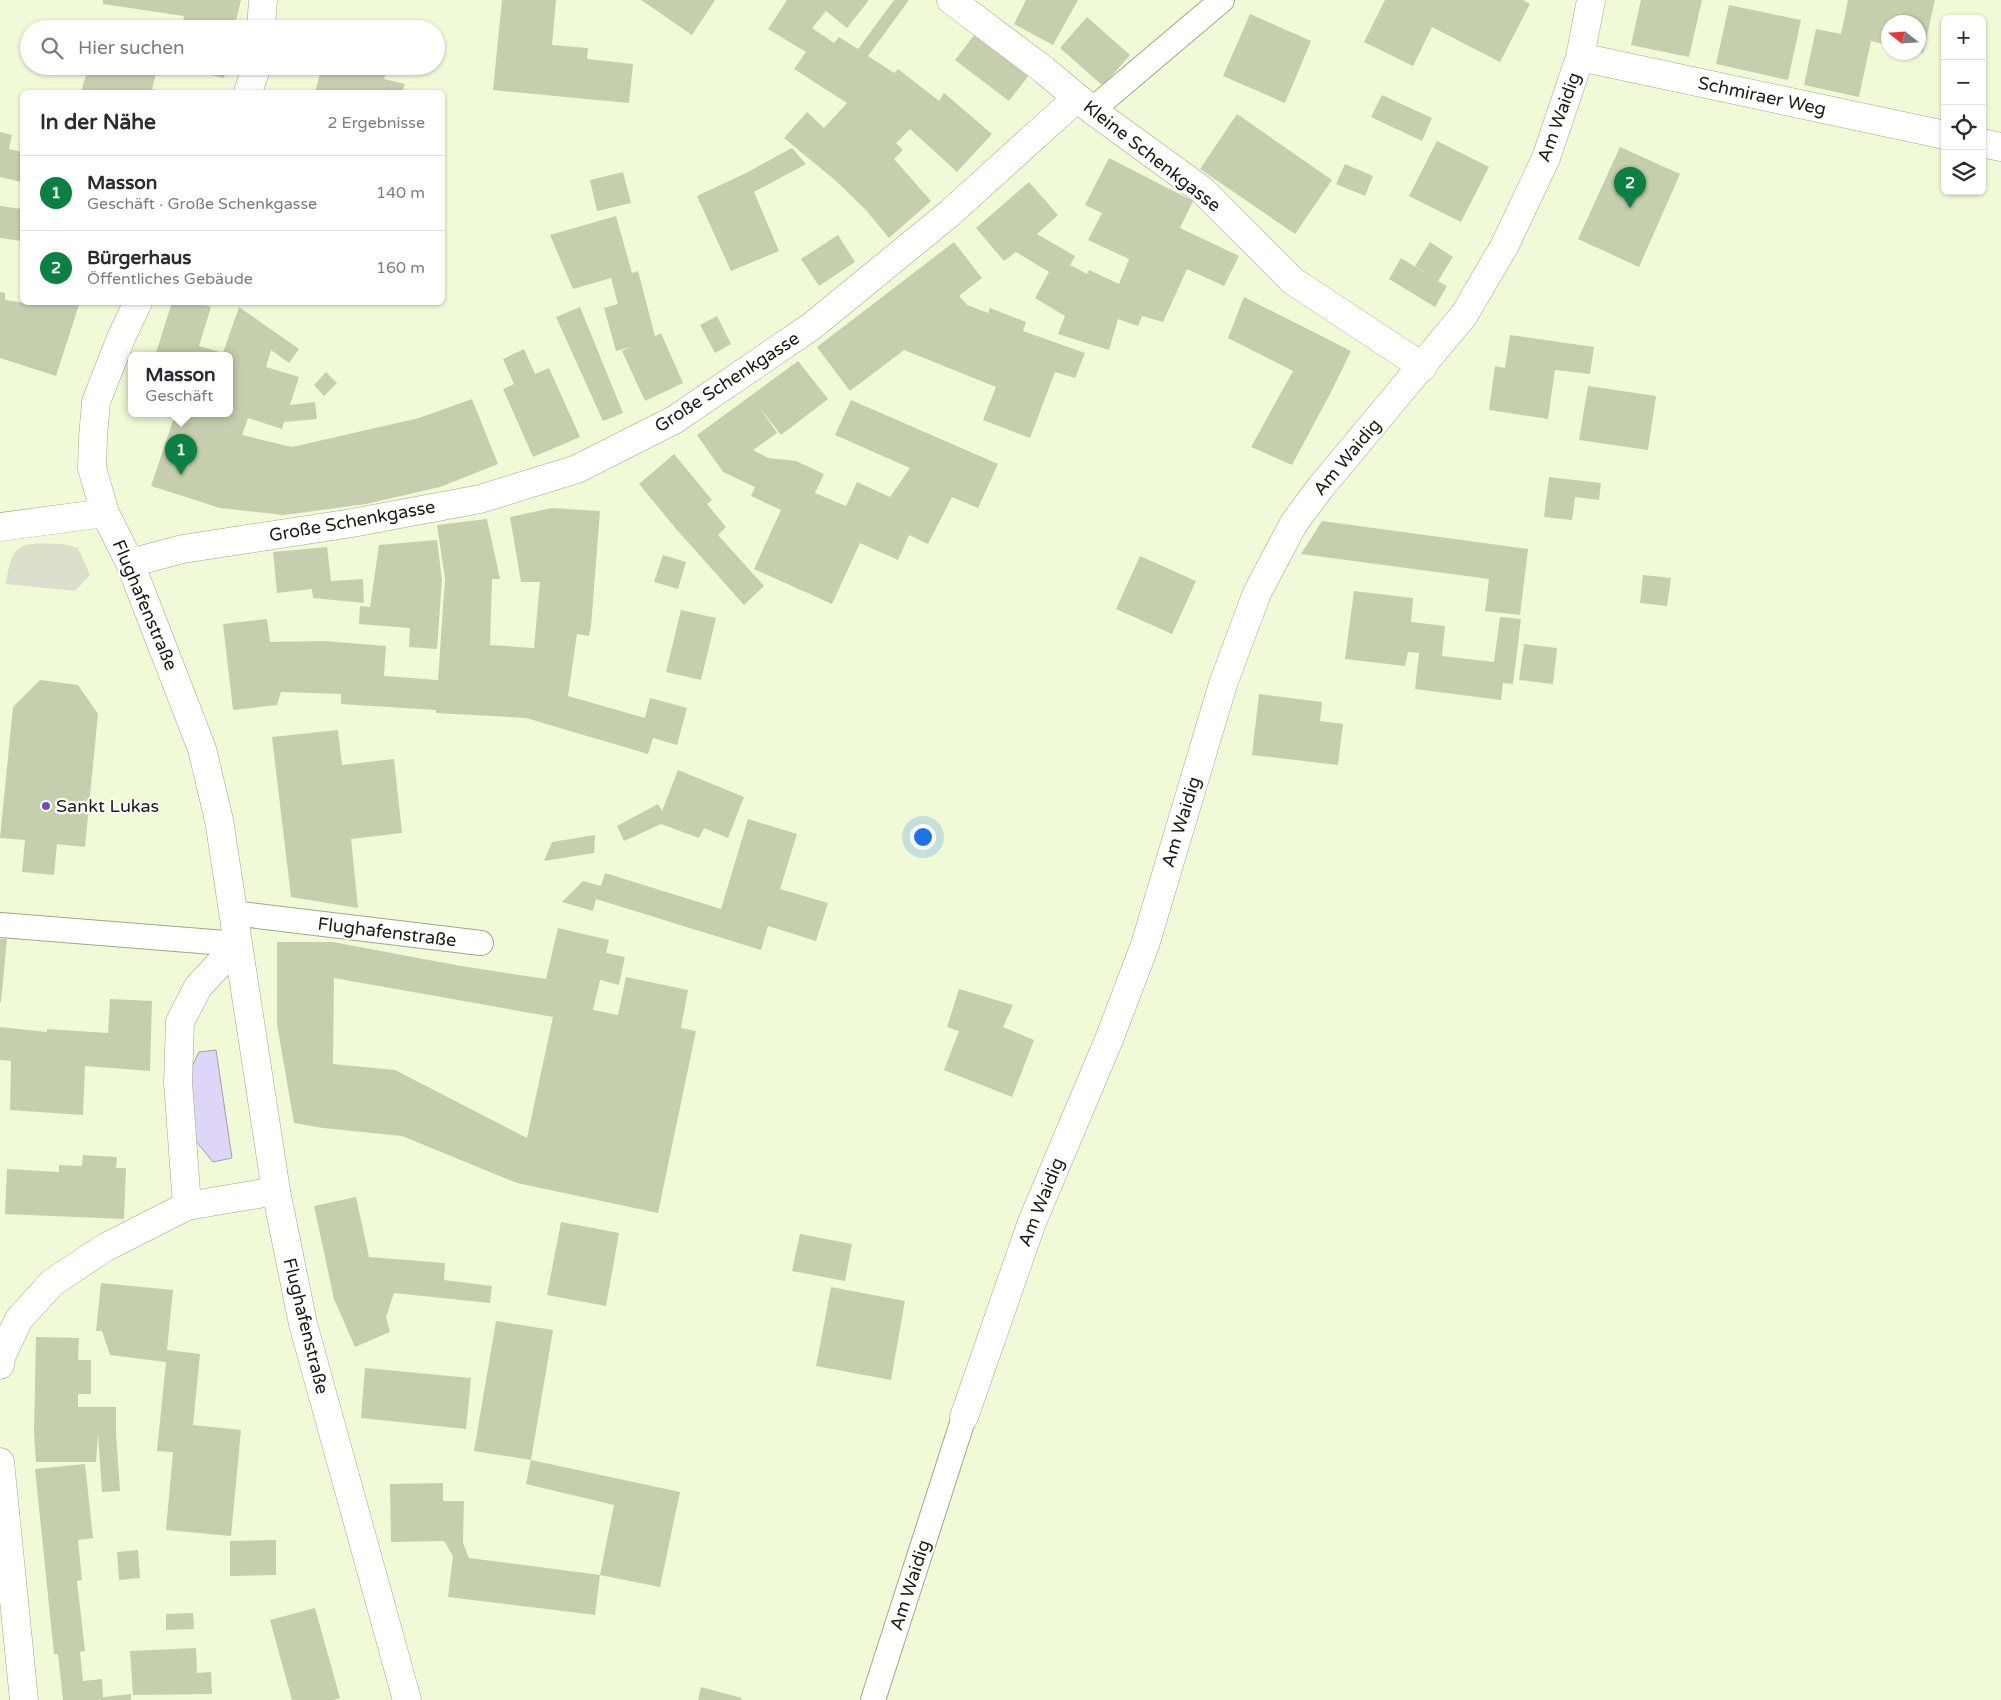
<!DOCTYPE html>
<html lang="de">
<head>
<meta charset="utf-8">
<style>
	:root { --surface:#fff; --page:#f2f2f3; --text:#2b2b33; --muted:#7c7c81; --line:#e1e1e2; --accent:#0b8043 }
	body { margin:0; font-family:"Varela Round",sans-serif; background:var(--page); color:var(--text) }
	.controls { position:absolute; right:15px; top:15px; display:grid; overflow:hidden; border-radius:8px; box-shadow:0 1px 4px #0004 }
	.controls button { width:45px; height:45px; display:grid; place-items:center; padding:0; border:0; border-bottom:1px solid var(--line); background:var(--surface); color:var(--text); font:25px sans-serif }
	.compass { position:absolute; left:1881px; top:15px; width:45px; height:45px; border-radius:50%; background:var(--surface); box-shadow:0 1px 4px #0004; rotate:287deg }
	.you { position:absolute; left:922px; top:836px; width:18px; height:18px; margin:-12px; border:4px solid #fff; border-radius:50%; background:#1a73e8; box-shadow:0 0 0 8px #1a73e833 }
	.badge { display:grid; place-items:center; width:32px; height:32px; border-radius:50%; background:var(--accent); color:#fff; font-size:16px; font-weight:700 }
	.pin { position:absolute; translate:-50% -41px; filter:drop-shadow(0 1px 2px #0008) }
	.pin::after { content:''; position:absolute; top:26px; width:18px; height:15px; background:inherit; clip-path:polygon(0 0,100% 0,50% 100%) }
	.popup { position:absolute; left:128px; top:352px; width:105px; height:65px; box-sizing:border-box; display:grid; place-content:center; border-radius:8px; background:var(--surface); filter:drop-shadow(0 1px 4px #0005); font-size:16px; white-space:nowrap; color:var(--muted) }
	.popup b { font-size:19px; color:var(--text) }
	.popup::after { content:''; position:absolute; left:50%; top:100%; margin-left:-10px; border:10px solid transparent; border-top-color:var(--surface) }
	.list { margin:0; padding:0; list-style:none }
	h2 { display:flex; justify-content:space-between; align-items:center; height:65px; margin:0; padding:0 20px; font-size:21px }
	h2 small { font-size:16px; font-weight:400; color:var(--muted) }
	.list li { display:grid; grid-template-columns:32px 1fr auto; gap:15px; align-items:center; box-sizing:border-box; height:75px; padding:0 20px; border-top:1px solid var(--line) }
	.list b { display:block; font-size:19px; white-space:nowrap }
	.list p { margin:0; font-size:16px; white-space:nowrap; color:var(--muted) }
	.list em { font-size:16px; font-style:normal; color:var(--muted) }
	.icon { flex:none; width:28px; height:28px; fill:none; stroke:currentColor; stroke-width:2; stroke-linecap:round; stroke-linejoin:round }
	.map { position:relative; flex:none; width:2001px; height:1700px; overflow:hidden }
	.search { position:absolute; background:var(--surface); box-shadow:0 1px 4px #0004; left:20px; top:20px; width:425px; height:55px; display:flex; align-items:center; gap:12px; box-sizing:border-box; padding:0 18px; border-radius:28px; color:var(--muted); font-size:19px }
	.panel { position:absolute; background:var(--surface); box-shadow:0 1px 4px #0004; left:20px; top:90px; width:425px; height:215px; border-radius:8px }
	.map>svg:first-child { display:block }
	.green { fill:#dae0cc }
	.water { fill:#dfd5f6; stroke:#a49eb1 }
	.building { fill:#c5cfad; fill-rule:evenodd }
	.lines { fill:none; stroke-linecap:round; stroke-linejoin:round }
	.lane-casing { stroke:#9fa988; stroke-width:26 }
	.street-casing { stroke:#9fa988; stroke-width:29 }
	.secondary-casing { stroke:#9fa988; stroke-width:29 }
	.lane { stroke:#fff; stroke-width:24 }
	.street { stroke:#fff; stroke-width:28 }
	.secondary { stroke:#fff; stroke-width:28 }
	.poi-dot { fill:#7b47bf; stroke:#fff; stroke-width:2 }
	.labels { text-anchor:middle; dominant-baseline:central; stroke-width:4.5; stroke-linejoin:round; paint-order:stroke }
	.street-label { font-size:18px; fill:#1a1d11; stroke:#fff }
	.poi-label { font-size:18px; fill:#1a1d11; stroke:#fff; text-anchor:start }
</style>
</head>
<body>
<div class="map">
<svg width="2001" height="1700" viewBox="0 0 2001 1700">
	<rect width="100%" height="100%" fill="#f0fad7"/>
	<!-- green -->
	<path class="green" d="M 63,544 L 78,548 L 90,575 L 75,591 L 6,584 C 12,540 21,543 63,544 Z"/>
	<!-- water -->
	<path class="water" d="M 216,1050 L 232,1158 L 213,1162 L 195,1140 L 186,1079 L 199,1052 Z"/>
	<!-- building -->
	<path class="building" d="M 103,0 L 241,0 L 234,29 L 182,29 L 184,16 L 103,4 Z
		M 502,0 L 556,0 L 552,45 L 588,48 L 587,59 L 633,64 L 629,103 L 493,90 Z
		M 641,0 L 715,0 L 692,35 Z
		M 787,0 L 869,0 L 847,28 L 826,11 L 812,28 L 834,43 L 839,37 L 858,49 L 894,0 L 909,0 L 868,56 L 894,73 L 898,69 L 939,101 L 944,93 L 992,134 L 957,172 L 910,129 L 896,143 L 903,150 L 894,159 L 931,201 L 889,238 L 865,209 L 836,181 L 784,138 L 807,112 L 824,128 L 847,103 L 794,69 L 806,52 L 768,29 Z
		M 1026,0 L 1078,0 L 1053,45 L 1014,24 Z
		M 1385,0 L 1523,0 L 1530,4 L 1500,62 L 1432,27 L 1413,66 L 1364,42 Z
		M 1641,0 L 1702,0 L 1689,57 L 1631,45 Z
		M 1848,0 L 1935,0 L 1923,53 L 1918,52 L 1918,22 L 1888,22 L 1888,45 L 1871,41 L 1859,97 L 1804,85 L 1816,29 L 1841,34 Z
		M 1729,5 L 1801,20 L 1788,80 L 1716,64 Z
		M 1250,14 L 1311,41 L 1285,103 L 1223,76 Z
		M 1087,17 L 1130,55 L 1103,86 L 1060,48 Z
		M 975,34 L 1029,75 L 1009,101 L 955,60 Z
		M 108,66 L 132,66 L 138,68 L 139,66 L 158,66 L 152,89 L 163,92 L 81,92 L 88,69 L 106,74 Z
		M 175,66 L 227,66 L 224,78 Z
		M 322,66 L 388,66 L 384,79 L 405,84 L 402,92 L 315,92 Z
		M 1382,95 L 1432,118 L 1422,141 L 1371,117 Z
		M 1237,114 L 1332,180 L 1295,234 L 1200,169 Z
		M 0,132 L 12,135 L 9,149 L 22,152 L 22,182 L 0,177 Z
		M 1437,141 L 1489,167 L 1461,222 L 1409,196 Z
		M 1620,147 L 1680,174 L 1639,267 L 1578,239 Z
		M 792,148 L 806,164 L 754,192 L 779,251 L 731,271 L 697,196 L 746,173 Z
		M 1109,158 L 1193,201 L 1180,228 L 1239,256 L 1224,286 L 1187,269 L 1163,322 L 1142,316 L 1138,326 L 1118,319 L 1109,350 L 1058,334 L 1065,316 L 1035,298 L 1049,272 L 1016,252 L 1004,261 L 976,228 L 1029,182 L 1058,215 L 1037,234 L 1075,256 L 1070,265 L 1087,274 L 1089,270 L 1119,284 L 1129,259 L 1088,240 L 1102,213 L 1085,205 Z
		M 1345,164 L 1373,176 L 1365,196 L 1336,184 Z
		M 623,172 L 631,203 L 597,211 L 590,180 Z
		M 0,206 L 22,209 L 22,241 L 0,238 Z
		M 616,216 L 632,273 L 638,271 L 655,336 L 661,333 L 683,383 L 645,401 L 622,351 L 630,347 L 616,351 L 604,308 L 618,304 L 611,278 L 573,289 L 550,235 Z
		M 838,235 L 855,262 L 819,286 L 801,259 Z
		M 954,242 L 982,278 L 959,296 L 967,305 L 988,313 L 990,308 L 1026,322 L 1023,331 L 1085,353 L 1075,378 L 1055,372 L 1030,438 L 983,420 L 996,387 L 904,350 L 850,391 L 817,347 Z
		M 1430,242 L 1453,257 L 1438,281 L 1447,286 L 1435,307 L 1389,279 L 1401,258 L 1432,277 L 1415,266 Z
		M 0,292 L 5,293 L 5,300 L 32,304 L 32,302 L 80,302 L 56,376 L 0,358 Z
		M 1244,297 L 1351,351 L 1331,392 L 1292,465 L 1251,447 L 1293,371 L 1228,338 Z
		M 172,302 L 197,302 L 211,307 L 199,346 L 223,353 L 239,307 L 299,349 L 289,363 L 271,350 L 266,367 L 299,377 L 290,405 L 315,402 L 317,419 L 284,422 L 282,429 L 248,418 L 242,435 L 292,447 L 419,418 L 472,399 L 498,464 L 440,487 L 366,504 L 284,515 L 220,508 L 151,486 L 174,418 L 162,414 L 230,414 L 230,356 L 155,356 Z
		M 580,307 L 623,413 L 603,421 L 556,317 Z
		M 717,316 L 731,344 L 715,353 L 700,325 Z
		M 1510,335 L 1594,347 L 1590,374 L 1555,370 L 1548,419 L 1489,410 L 1495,366 L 1505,368 Z
		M 524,349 L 535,374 L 549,368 L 580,437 L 533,457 L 503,389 L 514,384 L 503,359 Z
		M 798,361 L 828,399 L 781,435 L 760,408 L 777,433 L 753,450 L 768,458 L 796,461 L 824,474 L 815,493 L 846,506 L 857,482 L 890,497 L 910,468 L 835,435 L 851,400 L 998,464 L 978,508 L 952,497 L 928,544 L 909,535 L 898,560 L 860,543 L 832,604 L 754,569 L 781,510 L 751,496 L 755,487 L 723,472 L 697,435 Z
		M 326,372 L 337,383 L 324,396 L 314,385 Z
		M 1588,386 L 1656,396 L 1648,450 L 1579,440 Z
		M 674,454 L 712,500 L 707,504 L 726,527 L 718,535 L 764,586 L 744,605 L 677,530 L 639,484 Z
		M 1549,477 L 1601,483 L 1599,500 L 1575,497 L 1572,520 L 1544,517 Z
		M 552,508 L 600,511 L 591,626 L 589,636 L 577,634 L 568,696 L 645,718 L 650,698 L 687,708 L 677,745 L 653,738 L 648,754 L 526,718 L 436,713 L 436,710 L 341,704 L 341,694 L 281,692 L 277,705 L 233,710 L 223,624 L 267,619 L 270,642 L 324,641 L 386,646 L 384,676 L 438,680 L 445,579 L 437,525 L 487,519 L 500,579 L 492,579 L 490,645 L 534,648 L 540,582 L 521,582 L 510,517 Z
		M 1322,521 L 1528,549 L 1520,615 L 1485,611 L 1489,579 L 1301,554 Z
		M 437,540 L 442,580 L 437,649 L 409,647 L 410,628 L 359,624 L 360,606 L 370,607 L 379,545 Z
		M 327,547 L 331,581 L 363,579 L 364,603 L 313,598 L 312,589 L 277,593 L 273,552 Z
		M 663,555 L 686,562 L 678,589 L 654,582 Z
		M 1140,556 L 1196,581 L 1172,634 L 1116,609 Z
		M 1643,575 L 1671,578 L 1667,606 L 1640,603 Z
		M 1354,591 L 1413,598 L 1411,622 L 1445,626 L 1442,656 L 1494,662 L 1500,617 L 1521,619 L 1513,684 L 1503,683 L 1501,700 L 1415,689 L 1419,653 L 1408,652 L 1405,666 L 1345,659 Z
		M 681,610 L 716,618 L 701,680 L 666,672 Z
		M 1524,644 L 1557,648 L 1553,684 L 1519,680 Z
		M 40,680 L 78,685 L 98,714 L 85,847 L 57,844 L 54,875 L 22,872 L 25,840 L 0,838 L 13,707 Z
		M 1259,694 L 1322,702 L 1320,721 L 1343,724 L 1338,765 L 1252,755 Z
		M 338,730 L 342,765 L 394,759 L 402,833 L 351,839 L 358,908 L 291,897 L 272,737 Z
		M 678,770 L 744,797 L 728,838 L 704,828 L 699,838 L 661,824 L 624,841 L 617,826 L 658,804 L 662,811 Z
		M 748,819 L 797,834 L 780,889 L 828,903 L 816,941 L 768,926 L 761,950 L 596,899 L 593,911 L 562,902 L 583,881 L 601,886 L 605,873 L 721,909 Z
		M 595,835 L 594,853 L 544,861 L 552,842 Z
		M 558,928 L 609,940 L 606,953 L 625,957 L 619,985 L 600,980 L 593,1010 L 618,1015 L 626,977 L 688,990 L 681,1028 L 696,1031 L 658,1213 L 517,1183 L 402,1136 L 323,1128 L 294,1123 L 277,1024 L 277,942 L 333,942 L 461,966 L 546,979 ZM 334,978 L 553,1017 L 527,1138 L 395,1070 L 333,1064 Z
		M 0,939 L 7,939 L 1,1002 L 0,1002 Z
		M 959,989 L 1013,1005 L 1003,1027 L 1034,1040 L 1012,1097 L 944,1070 L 959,1031 L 947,1027 Z
		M 110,999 L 152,1001 L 150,1071 L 85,1066 L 83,1115 L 10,1110 L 11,1061 L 0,1060 L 0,1027 L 47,1032 L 47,1029 L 108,1033 Z
		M 83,1155 L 117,1157 L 116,1168 L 126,1168 L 124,1219 L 5,1214 L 7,1169 L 59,1172 L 59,1165 L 82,1166 Z
		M 356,1197 L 369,1257 L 445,1263 L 444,1280 L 492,1286 L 490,1303 L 394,1293 L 386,1317 L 390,1332 L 355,1347 L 334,1299 L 314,1206 Z
		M 561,1222 L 619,1233 L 606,1306 L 547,1295 Z
		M 800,1234 L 852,1244 L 845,1281 L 792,1271 Z
		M 101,1283 L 173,1290 L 167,1350 L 200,1354 L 193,1425 L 241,1430 L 231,1536 L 166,1530 L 173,1452 L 157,1451 L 166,1362 L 110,1355 L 102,1331 L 96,1331 Z
		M 831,1287 L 905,1301 L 891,1380 L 816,1366 Z
		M 496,1321 L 553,1330 L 531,1460 L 474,1451 Z
		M 36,1337 L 79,1338 L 78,1360 L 91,1360 L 91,1394 L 78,1394 L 78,1407 L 116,1407 L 116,1434 L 120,1491 L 102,1492 L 98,1434 L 96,1462 L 36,1462 L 34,1433 Z
		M 365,1368 L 471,1378 L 466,1429 L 361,1418 Z
		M 531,1460 L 680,1492 L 660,1587 L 600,1575 L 595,1615 L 448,1597 L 453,1556 L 444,1541 L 391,1542 L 390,1484 L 443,1483 L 443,1501 L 464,1501 L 463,1543 L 469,1558 L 600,1575 L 614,1505 L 526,1484 Z
		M 85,1464 L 93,1538 L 78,1540 L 82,1580 L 77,1581 L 85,1651 L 80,1652 L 83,1681 L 102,1679 L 103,1697 L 131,1694 L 131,1700 L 63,1700 L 58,1654 L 54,1654 L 35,1469 Z
		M 276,1540 L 276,1575 L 230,1576 L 230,1541 Z
		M 138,1550 L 140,1578 L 119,1580 L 117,1552 Z
		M 315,1608 L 340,1698 L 334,1700 L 292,1700 L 270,1620 Z
		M 193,1613 L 194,1629 L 166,1630 L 166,1614 Z
		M 196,1648 L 197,1673 L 211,1672 L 212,1694 L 133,1695 L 130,1651 Z
		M 701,1687 L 742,1698 L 741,1700 L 698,1700 Z"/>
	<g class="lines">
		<defs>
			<path id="lane" d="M 1092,110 L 1222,0
				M 233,913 L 481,943
				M 0,925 L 238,944
				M 873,1700 L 964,1417"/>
			<path id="street" d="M 951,0 L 1044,70 L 1092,110 L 1202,190 L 1293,281 L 1423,367
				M 1580,57 L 1945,135
				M 1982,143 L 2001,147
				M 0,527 L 105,513
				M 130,563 L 183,549 L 352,523 L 480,499 L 577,469 L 674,420 L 812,326 L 950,213 L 1077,98
				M 187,1206 L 178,1082 L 180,1022 L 198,987 L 238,944
				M 0,1365 L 1,1357 L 19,1319 L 53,1282 L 106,1247 L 187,1206 L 276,1191
				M 964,1417 L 1032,1222 L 1110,1037 L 1145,945 L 1223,684 L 1257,593 L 1294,523 L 1320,488 L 1464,315 L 1505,245 L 1546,158 L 1580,57 L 1591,0
				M 0,1462 L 24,1700"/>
			<path id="secondary" d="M 261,29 L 263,0
				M 248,92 L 257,66
				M 138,302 L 121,338 L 96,402 L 93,437 L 92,468 L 105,513 L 130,563 L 202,749 L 219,820 L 276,1191 L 303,1324 L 407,1700"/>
		</defs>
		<!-- lane casing -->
		<use href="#lane" class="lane-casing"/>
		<!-- street casing -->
		<use href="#street" class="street-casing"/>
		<!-- secondary casing -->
		<use href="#secondary" class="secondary-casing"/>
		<!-- lane -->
		<use href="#lane" class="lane"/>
		<!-- street -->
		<use href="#street" class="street"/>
		<!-- secondary -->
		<use href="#secondary" class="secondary"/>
	</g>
	<!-- markers -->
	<circle class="poi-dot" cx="46" cy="806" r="5"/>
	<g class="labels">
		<!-- street labels -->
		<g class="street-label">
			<text transform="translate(1762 96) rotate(12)">Schmiraer Weg</text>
			<text transform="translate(1559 117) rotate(-70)">Am Waidig</text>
			<text transform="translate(1152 156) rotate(38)">Kleine Schenkgasse</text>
			<text transform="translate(727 382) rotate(-33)">Große Schenkgasse</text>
			<text transform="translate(1347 457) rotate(-50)">Am Waidig</text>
			<text transform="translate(352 521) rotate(-10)">Große Schenkgasse</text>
			<text transform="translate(145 605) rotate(67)">Flughafenstraße</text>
			<text transform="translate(1181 822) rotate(-73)">Am Waidig</text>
			<text transform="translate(387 932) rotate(7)">Flughafenstraße</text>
			<text transform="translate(1041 1202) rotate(-68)">Am Waidig</text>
			<text transform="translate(306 1326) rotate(76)">Flughafenstraße</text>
			<text transform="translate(910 1585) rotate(-72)">Am Waidig</text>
		</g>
		<!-- poi labels -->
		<g class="poi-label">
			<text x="56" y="806">Sankt Lukas</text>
		</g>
	</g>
</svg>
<div class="controls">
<button>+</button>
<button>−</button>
<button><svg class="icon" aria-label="locate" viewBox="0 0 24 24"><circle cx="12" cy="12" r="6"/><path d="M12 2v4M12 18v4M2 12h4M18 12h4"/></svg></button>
<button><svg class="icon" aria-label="layers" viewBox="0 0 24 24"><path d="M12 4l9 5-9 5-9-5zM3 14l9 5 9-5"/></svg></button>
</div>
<svg class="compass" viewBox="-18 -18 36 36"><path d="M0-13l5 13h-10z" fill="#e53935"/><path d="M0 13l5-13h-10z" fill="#7c7c81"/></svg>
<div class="you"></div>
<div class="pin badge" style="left:181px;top:475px">1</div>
<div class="popup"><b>Masson</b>Geschäft</div>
<div class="pin badge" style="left:1630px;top:208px">2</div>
<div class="search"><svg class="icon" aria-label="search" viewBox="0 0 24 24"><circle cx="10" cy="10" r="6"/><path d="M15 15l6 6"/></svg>Hier suchen</div>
<section class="panel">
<h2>In der Nähe<small>2 Ergebnisse</small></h2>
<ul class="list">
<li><span class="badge">1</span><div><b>Masson</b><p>Geschäft · Große Schenkgasse</p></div><em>140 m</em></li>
<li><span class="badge">2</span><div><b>Bürgerhaus</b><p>Öffentliches Gebäude</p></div><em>160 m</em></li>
</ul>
</section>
</div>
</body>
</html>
